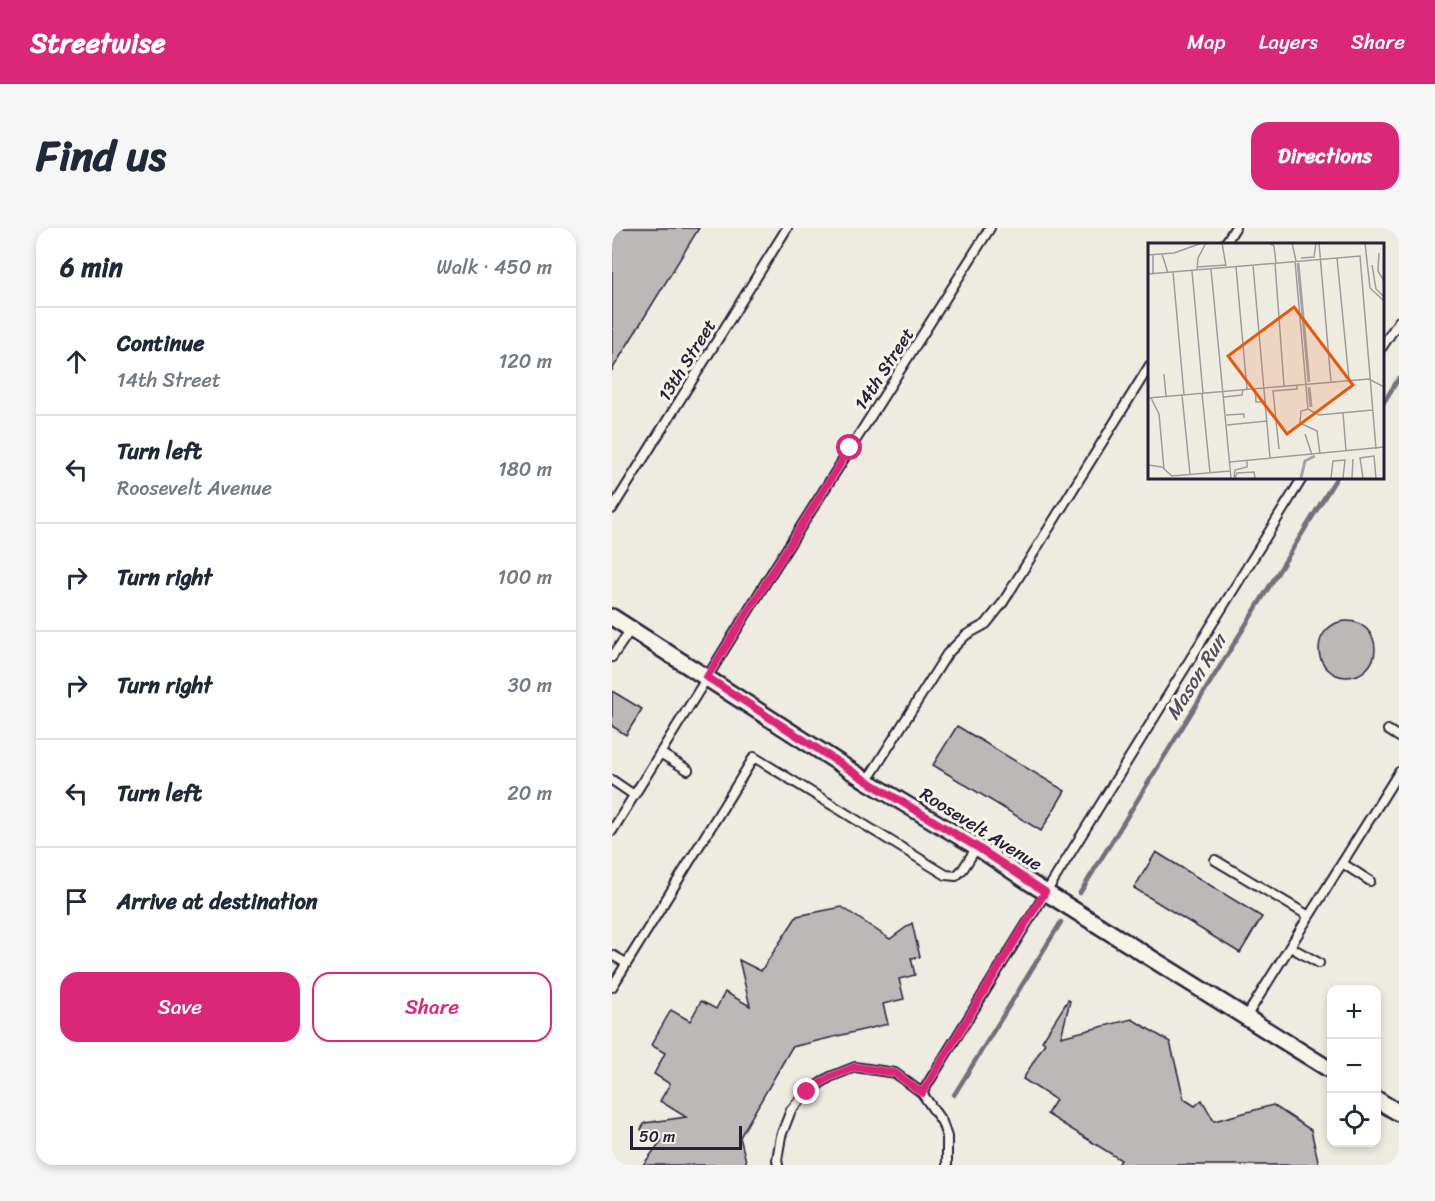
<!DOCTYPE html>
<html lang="en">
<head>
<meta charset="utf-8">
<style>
	:root { --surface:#fff; --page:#f6f6f7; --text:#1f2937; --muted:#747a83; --line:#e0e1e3; --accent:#db2777 }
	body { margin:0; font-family:Sriracha,sans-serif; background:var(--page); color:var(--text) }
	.controls { position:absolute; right:18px; bottom:18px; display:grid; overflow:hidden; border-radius:12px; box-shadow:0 3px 9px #0003 }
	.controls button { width:54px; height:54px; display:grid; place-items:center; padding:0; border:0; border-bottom:2px solid var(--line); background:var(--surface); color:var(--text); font:30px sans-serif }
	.scale { position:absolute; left:18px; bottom:15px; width:112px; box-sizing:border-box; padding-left:6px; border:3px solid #22223b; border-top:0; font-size:16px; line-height:21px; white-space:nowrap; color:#22223b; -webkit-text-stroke:4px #f7f3e8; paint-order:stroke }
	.stop { position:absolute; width:18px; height:18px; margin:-14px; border:4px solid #db2777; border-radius:50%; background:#fff }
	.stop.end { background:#db2777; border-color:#fff; box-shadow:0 2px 6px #0008 }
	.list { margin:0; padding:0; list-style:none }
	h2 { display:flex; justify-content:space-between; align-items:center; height:78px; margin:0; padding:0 24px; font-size:26px }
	h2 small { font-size:20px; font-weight:400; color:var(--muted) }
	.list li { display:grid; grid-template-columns:39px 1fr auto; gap:18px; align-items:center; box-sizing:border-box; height:108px; padding:0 24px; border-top:2px solid var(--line) }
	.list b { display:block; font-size:22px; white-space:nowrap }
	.list p { margin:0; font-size:20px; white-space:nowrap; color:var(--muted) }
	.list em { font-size:20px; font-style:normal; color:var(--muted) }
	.actions { display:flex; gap:12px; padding:18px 24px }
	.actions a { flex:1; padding:14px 0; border:2px solid var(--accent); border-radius:18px; text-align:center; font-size:21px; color:var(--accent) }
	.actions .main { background:var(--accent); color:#fff }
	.icon { flex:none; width:33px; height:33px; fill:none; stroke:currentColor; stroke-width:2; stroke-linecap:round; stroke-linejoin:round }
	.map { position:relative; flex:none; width:787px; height:937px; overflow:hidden; border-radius:18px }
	header { display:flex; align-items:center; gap:36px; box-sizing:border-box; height:84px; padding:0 30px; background:var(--accent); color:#fff }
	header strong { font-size:28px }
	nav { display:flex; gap:33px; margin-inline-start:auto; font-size:21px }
	.intro { display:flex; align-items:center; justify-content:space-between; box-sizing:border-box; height:144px; padding:0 36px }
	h1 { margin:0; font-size:42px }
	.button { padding:15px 27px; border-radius:18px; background:var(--accent); color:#fff; font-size:21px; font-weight:700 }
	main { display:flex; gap:36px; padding:0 36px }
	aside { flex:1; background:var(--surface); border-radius:18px; box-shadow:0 3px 9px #0003 }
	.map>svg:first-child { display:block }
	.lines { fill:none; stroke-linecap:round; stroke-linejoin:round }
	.stream { stroke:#716f7b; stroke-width:4.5 }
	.building { fill:#bbb8b7; stroke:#22223b; stroke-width:1.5 }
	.lane-casing { stroke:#22223b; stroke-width:12 }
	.street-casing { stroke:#22223b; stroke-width:20 }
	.lane { stroke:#f7f3e8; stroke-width:8 }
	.street { stroke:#f7f3e8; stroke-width:15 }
	.route { stroke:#db2777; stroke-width:8 }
	.labels { text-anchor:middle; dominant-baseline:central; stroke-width:6; stroke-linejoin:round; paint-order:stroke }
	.street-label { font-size:18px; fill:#22223b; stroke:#f7f3e8 }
	.water-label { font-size:20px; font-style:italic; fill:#504f60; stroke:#f7f3e8 }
	.inset-river { fill:none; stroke:#a6a3a6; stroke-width:3 }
	.inset-road { fill:none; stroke:#9c9b9f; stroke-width:1.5 }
	.view { fill:#e8590c; fill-opacity:0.15; stroke:#e8590c; stroke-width:3 }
	.inset-edge { fill:none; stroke:#22223b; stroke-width:3 }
</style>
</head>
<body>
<header>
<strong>Streetwise</strong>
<nav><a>Map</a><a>Layers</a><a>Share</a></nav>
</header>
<div class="intro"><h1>Find us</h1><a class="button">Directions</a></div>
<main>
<aside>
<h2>6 min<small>Walk · 450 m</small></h2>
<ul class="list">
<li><svg class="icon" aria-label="ahead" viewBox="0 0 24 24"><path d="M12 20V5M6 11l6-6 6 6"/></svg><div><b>Continue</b><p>14th Street</p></div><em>120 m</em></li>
<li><svg class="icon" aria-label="left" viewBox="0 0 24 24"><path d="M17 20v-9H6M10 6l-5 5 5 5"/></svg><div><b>Turn left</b><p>Roosevelt Avenue</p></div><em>180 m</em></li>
<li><svg class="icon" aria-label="right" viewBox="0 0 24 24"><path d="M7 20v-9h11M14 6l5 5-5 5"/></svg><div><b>Turn right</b></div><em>100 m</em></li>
<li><svg class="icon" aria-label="right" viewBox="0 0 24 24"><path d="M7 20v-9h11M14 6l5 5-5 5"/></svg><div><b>Turn right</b></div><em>30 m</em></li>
<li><svg class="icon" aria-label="left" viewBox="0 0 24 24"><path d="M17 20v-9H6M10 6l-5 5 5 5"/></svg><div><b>Turn left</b></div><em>20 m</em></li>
<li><svg class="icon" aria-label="arrive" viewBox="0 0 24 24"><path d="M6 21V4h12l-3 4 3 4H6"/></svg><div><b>Arrive at destination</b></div></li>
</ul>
<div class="actions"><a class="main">Save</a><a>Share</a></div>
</aside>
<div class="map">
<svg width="787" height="937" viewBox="0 0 787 937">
	<rect width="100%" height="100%" fill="#eeebe1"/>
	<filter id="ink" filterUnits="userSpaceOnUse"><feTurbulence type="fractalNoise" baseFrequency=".0167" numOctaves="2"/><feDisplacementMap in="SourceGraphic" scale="12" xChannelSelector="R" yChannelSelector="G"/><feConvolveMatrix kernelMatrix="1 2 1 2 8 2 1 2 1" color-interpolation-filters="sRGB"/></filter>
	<g filter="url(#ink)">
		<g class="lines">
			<!-- stream -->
			<path class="stream" d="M 770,177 L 787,150
				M 468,665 L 725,249
				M 342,867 L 449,694"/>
		</g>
		<!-- building -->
		<path class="building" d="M 0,0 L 87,0 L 0,142 Z
			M707 421a28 28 0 1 1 56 0a28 28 0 1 1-56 0Z
			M 0,463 L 30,481 L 14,507 L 0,498 Z
			M 345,498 L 453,563 L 429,603 L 321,537 Z
			M 544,624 L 650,689 L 628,725 L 522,660 Z
			M 230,679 L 278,711 L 300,695 L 308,729 L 299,730 L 303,747 L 287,751 L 292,771 L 271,776 L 276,796 L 180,819 L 128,909 L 135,937 L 31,937 L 49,913 L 32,906 L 29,901 L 33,895 L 74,889 L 48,873 L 58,856 L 42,846 L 53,825 L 39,817 L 59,782 L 78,793 L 89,773 L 104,781 L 113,764 L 138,778 L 127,732 L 149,743 L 185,688 Z
			M 456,772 L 458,773 L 449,809 L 520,791 L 558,814 L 572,871 L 583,878 L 590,872 L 602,893 L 661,877 L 699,902 L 707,937 L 506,937 L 509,932 L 435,886 L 444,872 L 411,851 L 433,815 L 430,813 Z"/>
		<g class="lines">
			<defs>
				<path id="lane" d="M 613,16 L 623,0
					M 770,119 L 787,93
					M 0,281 L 175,0
					M 0,429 L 19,401
					M 776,502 L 787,509
					M 48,525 L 76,542
					M 0,552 L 22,567
					M 255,553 L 335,426 L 354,407 L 374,396 L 390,376 L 538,137
					M 0,603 L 164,338 L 378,0
					M 603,632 L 697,688
					M 730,635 L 758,653
					M 678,719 L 707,735
					M 0,727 L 14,735
					M 0,759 L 142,529 L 334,647 L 344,648 L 351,641 L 365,619
					M 634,789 L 787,544
					M 310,865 L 691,249
					M 166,937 L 165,932 L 169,908 L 179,882 L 195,864 L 218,849 L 243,839 L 283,845 L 310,865 L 330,894 L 335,909 L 335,937"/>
				<path id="street" d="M 0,389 L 255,553 L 365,619 L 417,654 L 720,843
					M 764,871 L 787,885"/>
			</defs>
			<!-- lane casing -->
			<use href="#lane" class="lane-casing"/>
			<!-- street casing -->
			<use href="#street" class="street-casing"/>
			<!-- lane -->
			<use href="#lane" class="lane"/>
			<!-- street -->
			<use href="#street" class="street"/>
		</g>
	</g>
	<g class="lines" filter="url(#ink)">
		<!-- route -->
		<path class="route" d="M 195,864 L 218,849 L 243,839 L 283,845 L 310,865 L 433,664 L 365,619 L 255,553 L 95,449 L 238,220"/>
	</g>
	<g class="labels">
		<!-- street labels -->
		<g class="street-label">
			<text transform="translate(75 132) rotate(-58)">13th Street</text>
			<text transform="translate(272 141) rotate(-57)">14th Street</text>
			<text transform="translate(369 601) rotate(32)">Roosevelt Avenue</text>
		</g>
		<!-- water labels -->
		<g class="water-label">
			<text transform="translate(584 449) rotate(-58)">Mason Run</text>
		</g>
	</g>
	<!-- overview -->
	<g transform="translate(536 15)">
		<rect width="236" height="236" fill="#eeebe1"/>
		<path class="inset-river" d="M 150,20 L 161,139M 161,144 L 163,164M 153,235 L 157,218 L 167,213"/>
		<path class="inset-road" d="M 74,0 L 78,23M 121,0 L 126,3 L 128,20M 144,0 L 148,18M 171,0 L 183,139M 217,0 L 222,45 L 236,58M 231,10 L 230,28 L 236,38M 14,11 L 20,30M 0,12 L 26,10 L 54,0M 5,12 L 5,31M 153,15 L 166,14 L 168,0M 189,15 L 201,137M 147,18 L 160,166M 127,20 L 136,143M 105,22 L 122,215M 224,22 L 228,46 L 236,54M 49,24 L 78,22M 88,24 L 99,146M 63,26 L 83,235M 49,27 L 50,15 L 58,0M 44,28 L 55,150M 25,29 L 36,152M 0,31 L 212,13 L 228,206M 16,131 L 18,153M 107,145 L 108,159 L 118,159M 54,150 L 62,230M 34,152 L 42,231M 76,154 L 94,152 L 95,146M 0,155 L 221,136 L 236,144M 3,155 L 11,171 L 16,226M 195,170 L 198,208M 78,172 L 96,171 L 96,175M 79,182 L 119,178M 157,191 L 164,212M 131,206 L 125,148 L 149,146 L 149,142M 172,211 L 169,188 L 152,180 L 153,168 L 160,166 L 171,172 L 225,167M 82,219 L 236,204M 0,222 L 14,224 L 24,233 L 82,228M 86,234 L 87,227 L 99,224 L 99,217M 87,235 L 89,230 L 106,229 L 107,235M 183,235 L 185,218 L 197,217 L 195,235M 204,235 L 205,216M 215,235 L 212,215 L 226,213 L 228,235"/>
		<path class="view" d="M 146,64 L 205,142 L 139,191 L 80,113 Z"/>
		<rect width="236" height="236" class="inset-edge"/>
	</g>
</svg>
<div class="controls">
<button>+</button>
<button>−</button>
<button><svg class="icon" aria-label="locate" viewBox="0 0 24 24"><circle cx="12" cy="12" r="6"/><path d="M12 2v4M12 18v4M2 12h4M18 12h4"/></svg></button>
</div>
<div class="scale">50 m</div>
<div class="stop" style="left:238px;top:220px"></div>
<div class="stop end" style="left:195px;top:864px"></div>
</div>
</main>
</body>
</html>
